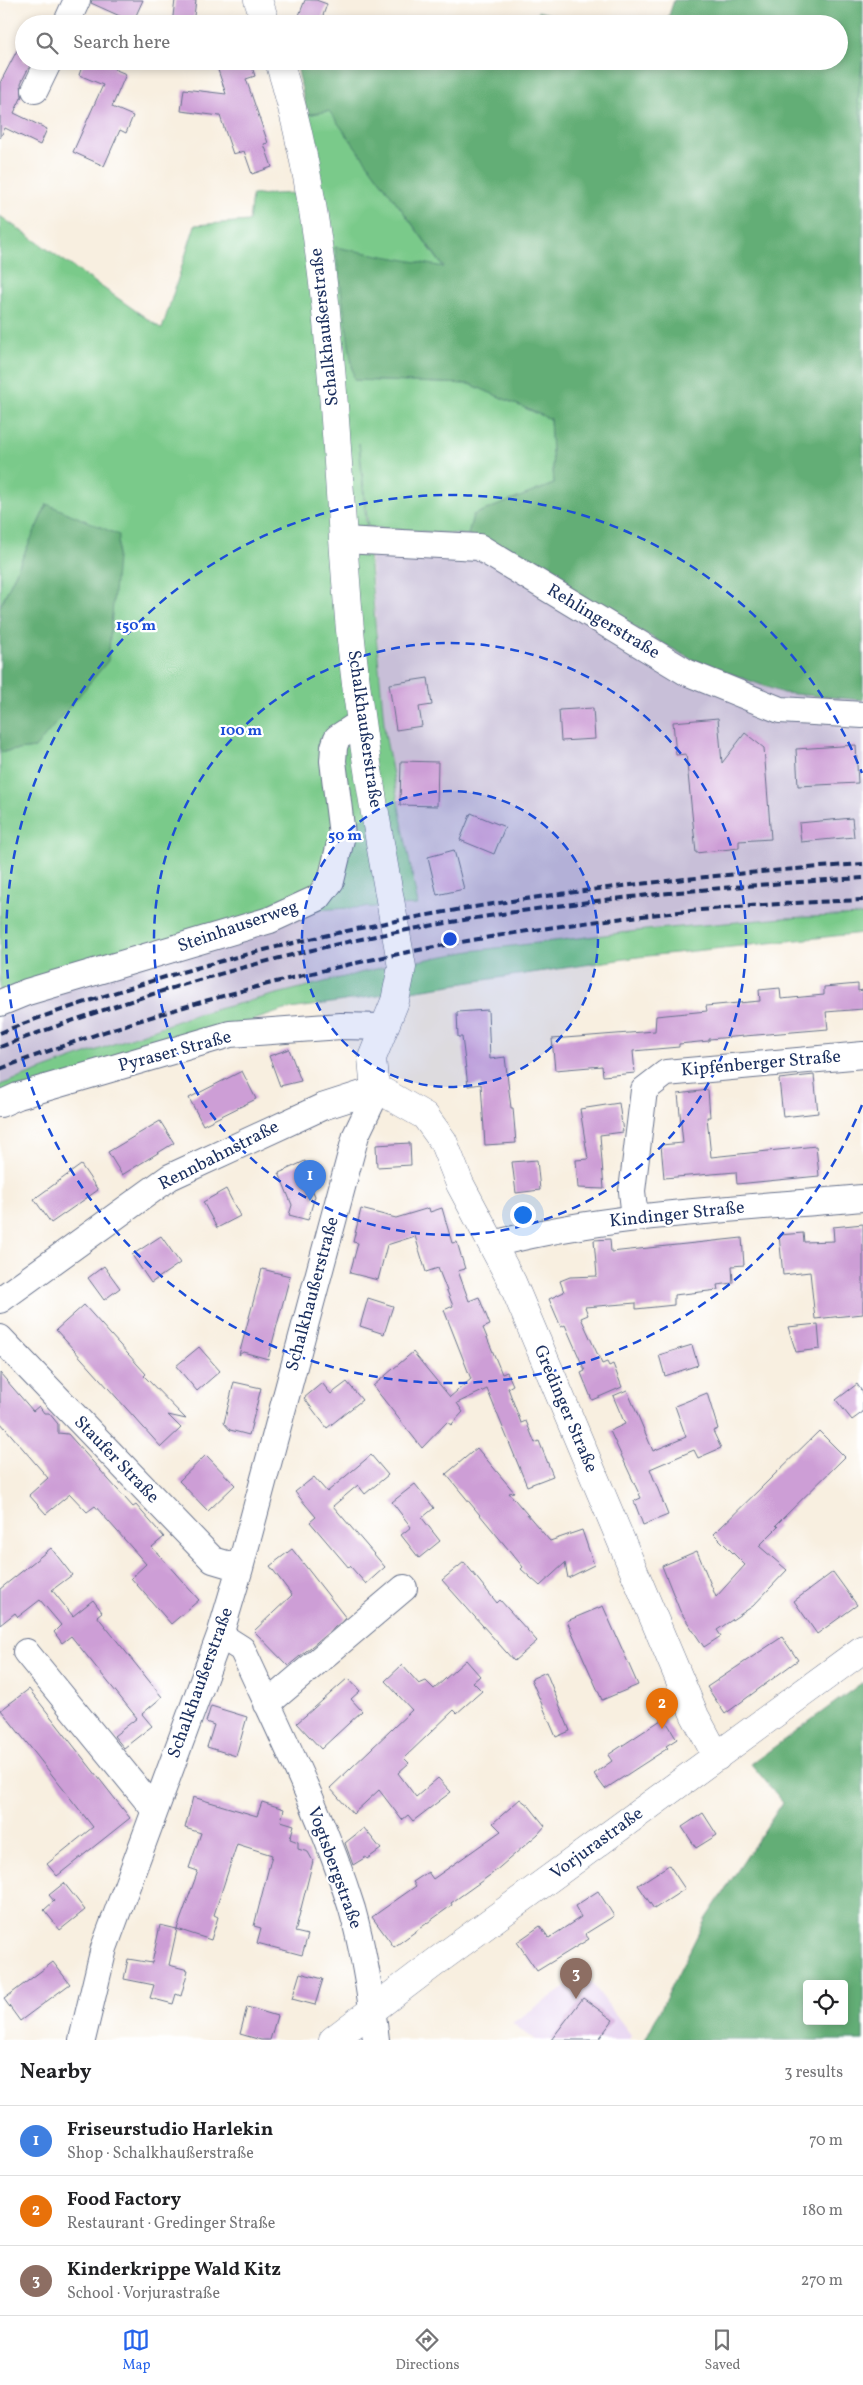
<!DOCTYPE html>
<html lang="en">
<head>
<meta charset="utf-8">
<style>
	:root { --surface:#fff; --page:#f6f6f6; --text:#202124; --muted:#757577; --line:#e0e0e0; --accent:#2563eb }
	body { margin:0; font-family:Vollkorn,serif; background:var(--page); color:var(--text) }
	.controls { position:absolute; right:15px; bottom:15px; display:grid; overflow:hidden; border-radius:5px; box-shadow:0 2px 8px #0003 }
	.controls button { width:45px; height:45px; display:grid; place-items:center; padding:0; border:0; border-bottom:1px solid var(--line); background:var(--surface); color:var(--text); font:25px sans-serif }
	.you { position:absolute; left:522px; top:1214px; width:18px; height:18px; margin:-12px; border:4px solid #fff; border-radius:50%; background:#1a73e8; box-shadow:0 0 0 8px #1a73e833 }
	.badge { display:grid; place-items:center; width:32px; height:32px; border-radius:50%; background:var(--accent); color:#fff; font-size:16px; font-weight:700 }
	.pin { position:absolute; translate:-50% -41px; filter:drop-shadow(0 1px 2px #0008) }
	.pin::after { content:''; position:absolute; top:26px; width:18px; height:15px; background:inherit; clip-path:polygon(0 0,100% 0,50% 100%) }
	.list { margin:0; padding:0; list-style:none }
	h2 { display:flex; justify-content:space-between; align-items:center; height:65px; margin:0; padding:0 20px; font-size:21px }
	h2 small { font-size:16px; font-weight:400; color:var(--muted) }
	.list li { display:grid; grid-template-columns:32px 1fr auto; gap:15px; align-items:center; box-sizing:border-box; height:70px; padding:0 20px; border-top:1px solid var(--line) }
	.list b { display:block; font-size:19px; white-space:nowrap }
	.list p { margin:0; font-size:16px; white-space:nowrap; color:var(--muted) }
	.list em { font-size:16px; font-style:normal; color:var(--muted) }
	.icon { flex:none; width:28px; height:28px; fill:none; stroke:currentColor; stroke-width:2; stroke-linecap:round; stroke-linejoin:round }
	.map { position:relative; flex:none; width:863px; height:2040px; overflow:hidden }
	.search { position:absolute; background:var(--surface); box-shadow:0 2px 8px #0003; left:15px; right:15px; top:15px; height:55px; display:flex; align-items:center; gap:12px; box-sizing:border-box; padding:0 18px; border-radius:28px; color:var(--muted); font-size:19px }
	.sheet { height:275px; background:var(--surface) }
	nav { display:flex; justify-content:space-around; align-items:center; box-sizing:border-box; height:70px; border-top:1px solid var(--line); background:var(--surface); font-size:14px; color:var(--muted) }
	nav a { display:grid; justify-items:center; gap:2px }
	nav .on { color:var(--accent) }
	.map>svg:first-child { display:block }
	.built { fill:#e6d2f0 }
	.industrial { fill:#c8bfd8 }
	.green { fill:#7aca8a; stroke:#4a7c74 }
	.forest { fill:#63ae76; stroke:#3f6e6a; fill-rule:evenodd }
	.building { fill:#cd9ed6 }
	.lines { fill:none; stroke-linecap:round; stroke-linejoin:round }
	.minor-casing { stroke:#68728c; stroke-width:28 }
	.major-casing { stroke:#68728c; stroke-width:29 }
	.minor { stroke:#fff; stroke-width:26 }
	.major { stroke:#fff; stroke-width:28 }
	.rail { stroke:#1b2f5e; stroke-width:4; stroke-dasharray:8 4; stroke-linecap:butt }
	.ring { fill:none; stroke:#1d4ed8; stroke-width:2.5; stroke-dasharray:9 6 }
	.labels { text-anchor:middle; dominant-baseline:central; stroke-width:4.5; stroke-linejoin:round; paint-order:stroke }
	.street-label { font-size:18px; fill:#1b2f5e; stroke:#fff }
	.centre { fill:#1d4ed8; stroke:#fff; stroke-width:2.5 }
	.ring-label { font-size:15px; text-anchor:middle; font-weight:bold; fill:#1d4ed8; stroke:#fff; stroke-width:4.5; stroke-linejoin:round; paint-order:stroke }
</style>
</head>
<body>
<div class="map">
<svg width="863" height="2040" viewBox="0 0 863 2040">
	<rect width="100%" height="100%" fill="#fff"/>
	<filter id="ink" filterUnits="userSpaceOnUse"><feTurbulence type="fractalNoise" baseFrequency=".02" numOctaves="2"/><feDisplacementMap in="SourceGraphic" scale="10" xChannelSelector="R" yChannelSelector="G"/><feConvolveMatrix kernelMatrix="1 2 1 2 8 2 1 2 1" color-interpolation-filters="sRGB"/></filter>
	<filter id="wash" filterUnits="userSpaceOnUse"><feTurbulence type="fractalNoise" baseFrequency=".0096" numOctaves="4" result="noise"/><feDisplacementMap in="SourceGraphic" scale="20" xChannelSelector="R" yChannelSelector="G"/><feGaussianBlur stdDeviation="1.12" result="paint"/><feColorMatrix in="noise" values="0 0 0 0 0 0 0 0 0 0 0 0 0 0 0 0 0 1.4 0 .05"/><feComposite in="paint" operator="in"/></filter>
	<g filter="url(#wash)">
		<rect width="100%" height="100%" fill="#f8efe0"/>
		<!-- built -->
		<path class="built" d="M 585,1974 L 631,2035 L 629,2040 L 535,2040 L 512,2023 Z"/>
		<!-- industrial -->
		<path class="industrial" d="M 368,527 L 468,535 L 783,693 L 863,700 L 863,915 L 784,918 L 646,930 L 471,951 L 376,969 L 194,1015 L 0,1085 L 0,1008 L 309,910 L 418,905 L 385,734 Z"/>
		<!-- green -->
		<path class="green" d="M 863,54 L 863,125 L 858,101 Z
			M 329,110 L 444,268 L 354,380 L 470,384 L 550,419 L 554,484 L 473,515 L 468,535 L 368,527 L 359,443 L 385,734 L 418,905 L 309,910 L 0,1008 L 0,752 L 35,748 L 47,504 L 0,607 L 0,216 L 162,329 L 195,225 L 249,221 L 252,195 L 296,193 L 307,115 Z
			M 863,915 L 863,933 L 638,957 L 284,1010 L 0,1106 L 0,1085 L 194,1015 L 376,969 L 471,951 L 646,930 L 784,918 Z"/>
		<!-- forest -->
		<path class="forest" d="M 674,0 L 863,0 L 863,54 L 858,101 L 863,125 L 863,700 L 783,693 L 691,659 L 468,535 L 473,515 L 554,484 L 550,419 L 470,384 L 354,380 L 335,247 L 444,267 L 329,111 L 307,115 L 296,61 L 504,61 L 520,64 L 522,61 L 839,61 L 839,24 L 666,24 Z
			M 538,11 L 586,24 L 534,24 Z
			M 47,504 L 119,535 L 108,661 L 35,748 L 0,752 L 0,607 Z
			M 863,1682 L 863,2040 L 645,2040 L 706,1918 L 783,1802 L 751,1764 ZM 807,1984 L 844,1984 L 844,2021 L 807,2021 Z"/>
		<g id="blocks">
			<!-- building -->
			<path class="building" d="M 92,0 L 143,0 L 133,22 L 91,3 Z
				M 175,0 L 196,0 L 193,24 L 172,24 Z
				M 305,0 L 316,0 L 327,4 L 320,24 L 298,18 Z
				M 24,37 L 24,61 L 32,61 L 21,83 L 22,96 L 14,113 L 47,129 L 40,145 L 5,128 L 0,138 L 0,83 Z
				M 84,61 L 117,61 L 114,69 L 126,74 L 112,107 L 133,116 L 126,133 L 120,130 L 104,166 L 73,152 L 103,85 L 79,75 Z
				M 215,61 L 250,61 L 255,76 L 246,79 L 268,143 L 264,144 L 272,167 L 252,174 L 244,151 L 233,154 L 220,116 L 181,111 L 184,89 L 226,94 Z
				M 428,678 L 432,705 L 419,707 L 422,726 L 396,730 L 389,684 Z
				M 593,708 L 595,739 L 561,741 L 559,710 Z
				M 718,718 L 722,763 L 745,733 L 764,748 L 771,839 L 739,841 L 739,848 L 696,853 L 686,754 L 676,755 L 673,722 Z
				M 856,745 L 858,783 L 798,786 L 796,749 Z
				M 401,761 L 438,762 L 437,806 L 400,805 Z
				M 471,813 L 505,827 L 494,854 L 460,840 Z
				M 852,818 L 854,837 L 801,842 L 799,823 Z
				M 454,850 L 464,889 L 437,895 L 428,857 Z
				M 858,984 L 858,991 L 863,990 L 863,1009 L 826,1012 L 828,1029 L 709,1039 L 709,1041 L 679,1044 L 679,1047 L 633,1051 L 635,1073 L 603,1076 L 602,1066 L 555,1070 L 552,1039 L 655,1031 L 656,1016 L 707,1011 L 706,1006 L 760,1001 L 759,990 L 780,988 L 781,999 L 824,995 L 824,987 Z
				M 488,1010 L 490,1059 L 505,1057 L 511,1108 L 513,1108 L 516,1143 L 485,1145 L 481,1084 L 468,1086 L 462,1037 L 458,1037 L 457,1012 Z
				M 289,1049 L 301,1081 L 280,1086 L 269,1056 Z
				M 242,1071 L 256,1099 L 203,1125 L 189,1098 Z
				M 814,1075 L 818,1113 L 783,1117 L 779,1079 Z
				M 708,1090 L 710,1117 L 707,1117 L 711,1157 L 816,1146 L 819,1176 L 737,1184 L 736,1172 L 664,1178 L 661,1145 L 683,1143 L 678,1094 Z
				M 619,1103 L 623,1132 L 600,1135 L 604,1189 L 578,1188 L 576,1160 L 588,1159 L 580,1109 Z
				M 160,1121 L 174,1143 L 122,1175 L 108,1152 Z
				M 410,1143 L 411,1165 L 377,1167 L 376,1145 Z
				M 537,1160 L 540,1190 L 516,1193 L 512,1162 Z
				M 305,1161 L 315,1186 L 311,1187 L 315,1196 L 308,1220 L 289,1215 L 292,1205 L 279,1173 Z
				M 81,1165 L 98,1190 L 51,1223 L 34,1199 Z
				M 226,1189 L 240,1216 L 217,1228 L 203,1202 Z
				M 429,1208 L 430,1212 L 442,1208 L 452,1243 L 457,1242 L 465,1269 L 458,1271 L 469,1301 L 479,1297 L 490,1325 L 483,1328 L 502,1374 L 507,1372 L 513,1385 L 508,1388 L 521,1423 L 526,1421 L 535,1443 L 539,1441 L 553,1476 L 527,1486 L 487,1389 L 457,1403 L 463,1412 L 451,1425 L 447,1422 L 422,1448 L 373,1386 L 413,1352 L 450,1397 L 471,1379 L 444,1310 L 453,1306 L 438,1268 L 426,1272 L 415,1236 L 387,1245 L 378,1280 L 350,1273 L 358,1243 L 353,1242 L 361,1209 L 396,1218 Z
				M 863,1224 L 863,1314 L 815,1319 L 810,1272 L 783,1275 L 779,1235 L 803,1233 L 804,1242 L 834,1241 L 833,1227 Z
				M 161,1236 L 180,1263 L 151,1283 L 132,1255 Z
				M 742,1238 L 744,1265 L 732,1266 L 733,1283 L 717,1285 L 718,1290 L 674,1295 L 674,1305 L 636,1309 L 636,1303 L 585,1307 L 588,1315 L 581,1318 L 602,1364 L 607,1362 L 609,1366 L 613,1364 L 622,1387 L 592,1400 L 581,1373 L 585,1371 L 565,1325 L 561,1327 L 549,1299 L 564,1292 L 560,1281 L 570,1277 L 597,1276 L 594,1240 L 610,1239 L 611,1252 Z
				M 104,1266 L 120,1288 L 104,1300 L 88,1278 Z
				M 262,1269 L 290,1276 L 268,1359 L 243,1352 L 239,1355 Z
				M 368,1298 L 393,1306 L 384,1334 L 360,1326 Z
				M 84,1305 L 146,1374 L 144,1376 L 186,1419 L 168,1415 L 181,1428 L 161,1447 L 56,1330 Z
				M 818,1324 L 820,1349 L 796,1352 L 788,1327 Z
				M 692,1345 L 698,1365 L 665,1376 L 659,1355 Z
				M 199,1347 L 220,1371 L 197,1391 L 176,1366 Z
				M 0,1373 L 33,1411 L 39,1406 L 44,1413 L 49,1413 L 58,1424 L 58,1433 L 68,1434 L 133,1507 L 136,1505 L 164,1537 L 152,1547 L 199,1600 L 171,1624 L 131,1578 L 146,1564 L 95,1506 L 87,1512 L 70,1494 L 46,1514 L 29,1495 L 48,1478 L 0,1422 Z
				M 234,1382 L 261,1388 L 249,1435 L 230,1430 L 224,1423 Z
				M 347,1382 L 362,1400 L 327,1428 L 304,1398 L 322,1383 L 331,1394 Z
				M 857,1384 L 863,1393 L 863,1412 L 852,1420 L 836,1400 Z
				M 627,1390 L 653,1451 L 686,1437 L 675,1406 L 707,1393 L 718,1429 L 713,1431 L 721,1448 L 698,1458 L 694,1450 L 650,1469 L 668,1515 L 643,1525 L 634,1501 L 641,1498 L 610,1431 L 625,1424 L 613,1396 Z
				M 819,1431 L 845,1457 L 776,1525 L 778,1527 L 759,1546 L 787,1570 L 753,1606 L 717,1630 L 721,1636 L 704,1647 L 680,1611 L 662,1566 L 697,1551 L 716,1597 L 745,1565 L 714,1534 Z
				M 477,1448 L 514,1492 L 509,1493 L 550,1541 L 582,1530 L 594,1565 L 568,1578 L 565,1563 L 540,1586 L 521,1569 L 523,1567 L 446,1474 Z
				M 206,1455 L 235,1485 L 208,1511 L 179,1481 Z
				M 371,1455 L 388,1475 L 365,1494 L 358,1485 L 333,1506 L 385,1567 L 366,1584 L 350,1566 L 349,1568 L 310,1522 L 316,1517 L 295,1492 L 314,1477 L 327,1492 Z
				M 415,1484 L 434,1508 L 422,1518 L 440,1541 L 419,1558 L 401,1535 L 411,1527 L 392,1502 Z
				M 51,1548 L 72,1575 L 52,1590 L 73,1616 L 93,1600 L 102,1612 L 97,1616 L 162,1697 L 142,1714 L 152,1726 L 124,1748 L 114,1736 L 137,1718 L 71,1636 L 62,1643 L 54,1632 L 61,1625 L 40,1600 L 18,1617 L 15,1613 L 0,1625 L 0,1589 Z
				M 292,1549 L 346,1618 L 288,1666 L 254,1631 L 292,1595 L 270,1566 Z
				M 464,1562 L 497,1603 L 500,1600 L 537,1641 L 514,1661 L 442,1580 Z
				M 833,1572 L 857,1605 L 817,1634 L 794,1601 Z
				M 603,1606 L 638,1685 L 602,1700 L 567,1621 Z
				M 782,1637 L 798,1660 L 725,1714 L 707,1687 Z
				M 466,1660 L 480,1676 L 473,1682 L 482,1691 L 457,1713 L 454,1710 L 404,1758 L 409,1763 L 398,1773 L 416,1797 L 438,1778 L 451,1792 L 413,1821 L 408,1815 L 402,1820 L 379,1790 L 353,1814 L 330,1788 L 412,1710 L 385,1681 L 402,1665 L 419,1684 L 426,1681 L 434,1689 Z
				M 546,1672 L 570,1731 L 556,1737 L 531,1679 Z
				M 348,1678 L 360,1691 L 351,1699 L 362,1711 L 321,1749 L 297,1723 Z
				M 29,1689 L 130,1818 L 57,1876 L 47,1864 L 93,1827 L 1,1710 Z
				M 211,1706 L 247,1717 L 236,1756 L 207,1747 L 214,1725 L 206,1722 Z
				M 664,1718 L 677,1739 L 666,1746 L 668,1748 L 605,1789 L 594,1774 L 612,1761 L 608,1755 Z
				M 193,1797 L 257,1816 L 262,1802 L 284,1809 L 281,1821 L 294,1825 L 290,1839 L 298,1842 L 298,1849 L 308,1852 L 313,1861 L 295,1932 L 308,1935 L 302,1955 L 257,1943 L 261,1928 L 254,1926 L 272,1855 L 237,1844 L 214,1915 L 218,1917 L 211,1940 L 177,1929 L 198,1871 L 189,1868 L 201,1833 L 185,1828 Z
				M 520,1799 L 529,1806 L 545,1826 L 538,1834 L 493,1873 L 451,1903 L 452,1905 L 394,1947 L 372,1917 L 416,1886 L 413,1882 L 428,1872 L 433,1879 L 501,1831 L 493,1823 Z
				M 703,1813 L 717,1835 L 696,1848 L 682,1827 Z
				M 364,1828 L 381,1849 L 367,1859 L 366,1857 L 353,1865 L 345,1843 Z
				M 669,1865 L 685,1889 L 654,1909 L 638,1885 Z
				M 64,1883 L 85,1910 L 60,1930 L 44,1910 L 54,1901 L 49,1895 Z
				M 598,1891 L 614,1916 L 585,1934 L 589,1939 L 537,1971 L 517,1942 L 540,1926 L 549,1938 L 581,1917 L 575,1906 Z
				M 160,1925 L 177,1929 L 169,1965 L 188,1970 L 181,1996 L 176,1994 L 173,2004 L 150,1998 L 154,1985 L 124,1979 L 128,1959 L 152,1963 Z
				M 53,1962 L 70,1984 L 20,2021 L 4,1999 Z
				M 300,1973 L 323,1979 L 315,2005 L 292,1999 Z
				M 583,1998 L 613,2020 L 598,2040 L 551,2040 Z
				M 247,2007 L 277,2016 L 270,2040 L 261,2040 L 240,2034 Z"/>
		</g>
	</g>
	<g filter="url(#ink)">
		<use href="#blocks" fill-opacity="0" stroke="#68728c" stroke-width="1"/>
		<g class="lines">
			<defs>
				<path id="minor" d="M 66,24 L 77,0
					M 35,90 L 49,61
					M 343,540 L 479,547 L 686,672 L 780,710 L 863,715
					M 0,1003 L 27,992 L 270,920 L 318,898 L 331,881 L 342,835 L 333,761 L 334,747 L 337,738 L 360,723
					M 0,1104 L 18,1096 L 230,1034 L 341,1026 L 384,1027
					M 635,1218 L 632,1191 L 644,1090 L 666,1073 L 863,1055
					M 493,1244 C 613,1213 740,1209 863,1198
					M 0,1300 L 170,1177 L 322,1107 L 378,1089
					M 0,1338 L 213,1560 L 240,1568
					M 220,1635 L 242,1649 C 281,1734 324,1819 352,1909 C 364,1952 371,1996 376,2040
					M 26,1652 L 154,1809
					M 267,1704 L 404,1588
					M 82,2040 L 104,1948 L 220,1635 L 240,1568 L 356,1135 L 378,1089"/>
				<path id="major" d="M 258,0 L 266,24
					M 279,61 C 335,243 333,442 350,630 C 361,743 382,855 402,967 L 395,1001 L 372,1058 L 374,1080 L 378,1089 L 425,1116 L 443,1141 L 460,1184 L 512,1282 L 695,1716 L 717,1757
					M 333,2040 L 437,1961 L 863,1649"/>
			</defs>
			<!-- minor casing -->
			<use href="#minor" class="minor-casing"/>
			<!-- major casing -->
			<use href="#major" class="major-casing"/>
			<!-- minor -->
			<use href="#minor" class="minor"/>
			<!-- major -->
			<use href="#major" class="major"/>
			<!-- rail -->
			<path class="rail" d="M 0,1033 C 41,1016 83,1003 126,989 C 365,913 613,881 863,864
				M 0,1047 C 140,994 287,950 435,925 C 576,900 720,886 863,878
				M 0,1069 C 275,964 569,910 863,900"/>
		</g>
	</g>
	<!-- distance rings -->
	<circle cx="450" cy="939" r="148" fill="#1d4ed8" fill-opacity=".12"/>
	<g class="ring">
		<circle cx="450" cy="939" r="148"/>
		<circle cx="450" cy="939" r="296"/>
		<path d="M862 1105A444 444 0 1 1 862 773"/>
	</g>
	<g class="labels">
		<!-- street labels -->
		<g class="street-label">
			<text transform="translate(325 327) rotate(-96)">Schalkhaußerstraße</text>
			<text transform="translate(603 622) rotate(31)">Rehlingerstraße</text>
			<text transform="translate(364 729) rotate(82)">Schalkhaußerstraße</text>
			<text transform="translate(238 927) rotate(-19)">Steinhauserweg</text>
			<text transform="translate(175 1052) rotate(-15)">Pyraser Straße</text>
			<text transform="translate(761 1064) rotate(-5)">Kipfenberger Straße</text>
			<text transform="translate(219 1156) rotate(-27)">Rennbahnstraße</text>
			<text transform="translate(677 1215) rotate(-6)">Kindinger Straße</text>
			<text transform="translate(313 1294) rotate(-75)">Schalkhaußerstraße</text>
			<text transform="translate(565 1409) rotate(67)">Gredinger Straße</text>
			<text transform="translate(116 1460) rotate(46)">Staufer Straße</text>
			<text transform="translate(201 1683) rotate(-70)">Schalkhaußerstraße</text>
			<text transform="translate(597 1844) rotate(-36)">Vorjurastraße</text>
			<text transform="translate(334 1868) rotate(70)">Vogtsbergstraße</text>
		</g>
	</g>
	<circle cx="450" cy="939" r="8" class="centre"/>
	<g class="ring-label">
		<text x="136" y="630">150 m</text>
		<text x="241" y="735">100 m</text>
		<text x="345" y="840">50 m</text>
	</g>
</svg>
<div class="controls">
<button><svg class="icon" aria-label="locate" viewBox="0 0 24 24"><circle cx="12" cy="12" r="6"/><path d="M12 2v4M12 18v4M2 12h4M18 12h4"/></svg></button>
</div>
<div class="you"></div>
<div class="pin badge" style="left:310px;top:1201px;background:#3f7fe0">1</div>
<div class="pin badge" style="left:662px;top:1729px;background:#e8710a">2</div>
<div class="pin badge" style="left:576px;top:1999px;background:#8d6e63">3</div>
<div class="search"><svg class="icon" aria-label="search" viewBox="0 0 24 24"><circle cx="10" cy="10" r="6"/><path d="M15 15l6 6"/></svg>Search here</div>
</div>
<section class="sheet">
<h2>Nearby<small>3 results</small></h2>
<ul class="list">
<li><span class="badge" style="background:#3f7fe0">1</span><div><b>Friseurstudio Harlekin</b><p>Shop · Schalkhaußerstraße</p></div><em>70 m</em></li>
<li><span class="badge" style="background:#e8710a">2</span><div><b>Food Factory</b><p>Restaurant · Gredinger Straße</p></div><em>180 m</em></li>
<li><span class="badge" style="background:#8d6e63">3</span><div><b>Kinderkrippe Wald Kitz</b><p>School · Vorjurastraße</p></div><em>270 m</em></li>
</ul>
</section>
<nav>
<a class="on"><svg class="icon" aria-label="map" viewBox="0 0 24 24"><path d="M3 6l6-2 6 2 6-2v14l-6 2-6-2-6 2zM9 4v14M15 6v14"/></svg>Map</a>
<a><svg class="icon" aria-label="directions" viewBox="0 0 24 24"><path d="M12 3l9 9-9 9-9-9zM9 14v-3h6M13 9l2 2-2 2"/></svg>Directions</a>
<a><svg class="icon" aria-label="saved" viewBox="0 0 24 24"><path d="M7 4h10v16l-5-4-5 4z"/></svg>Saved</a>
</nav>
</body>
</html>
